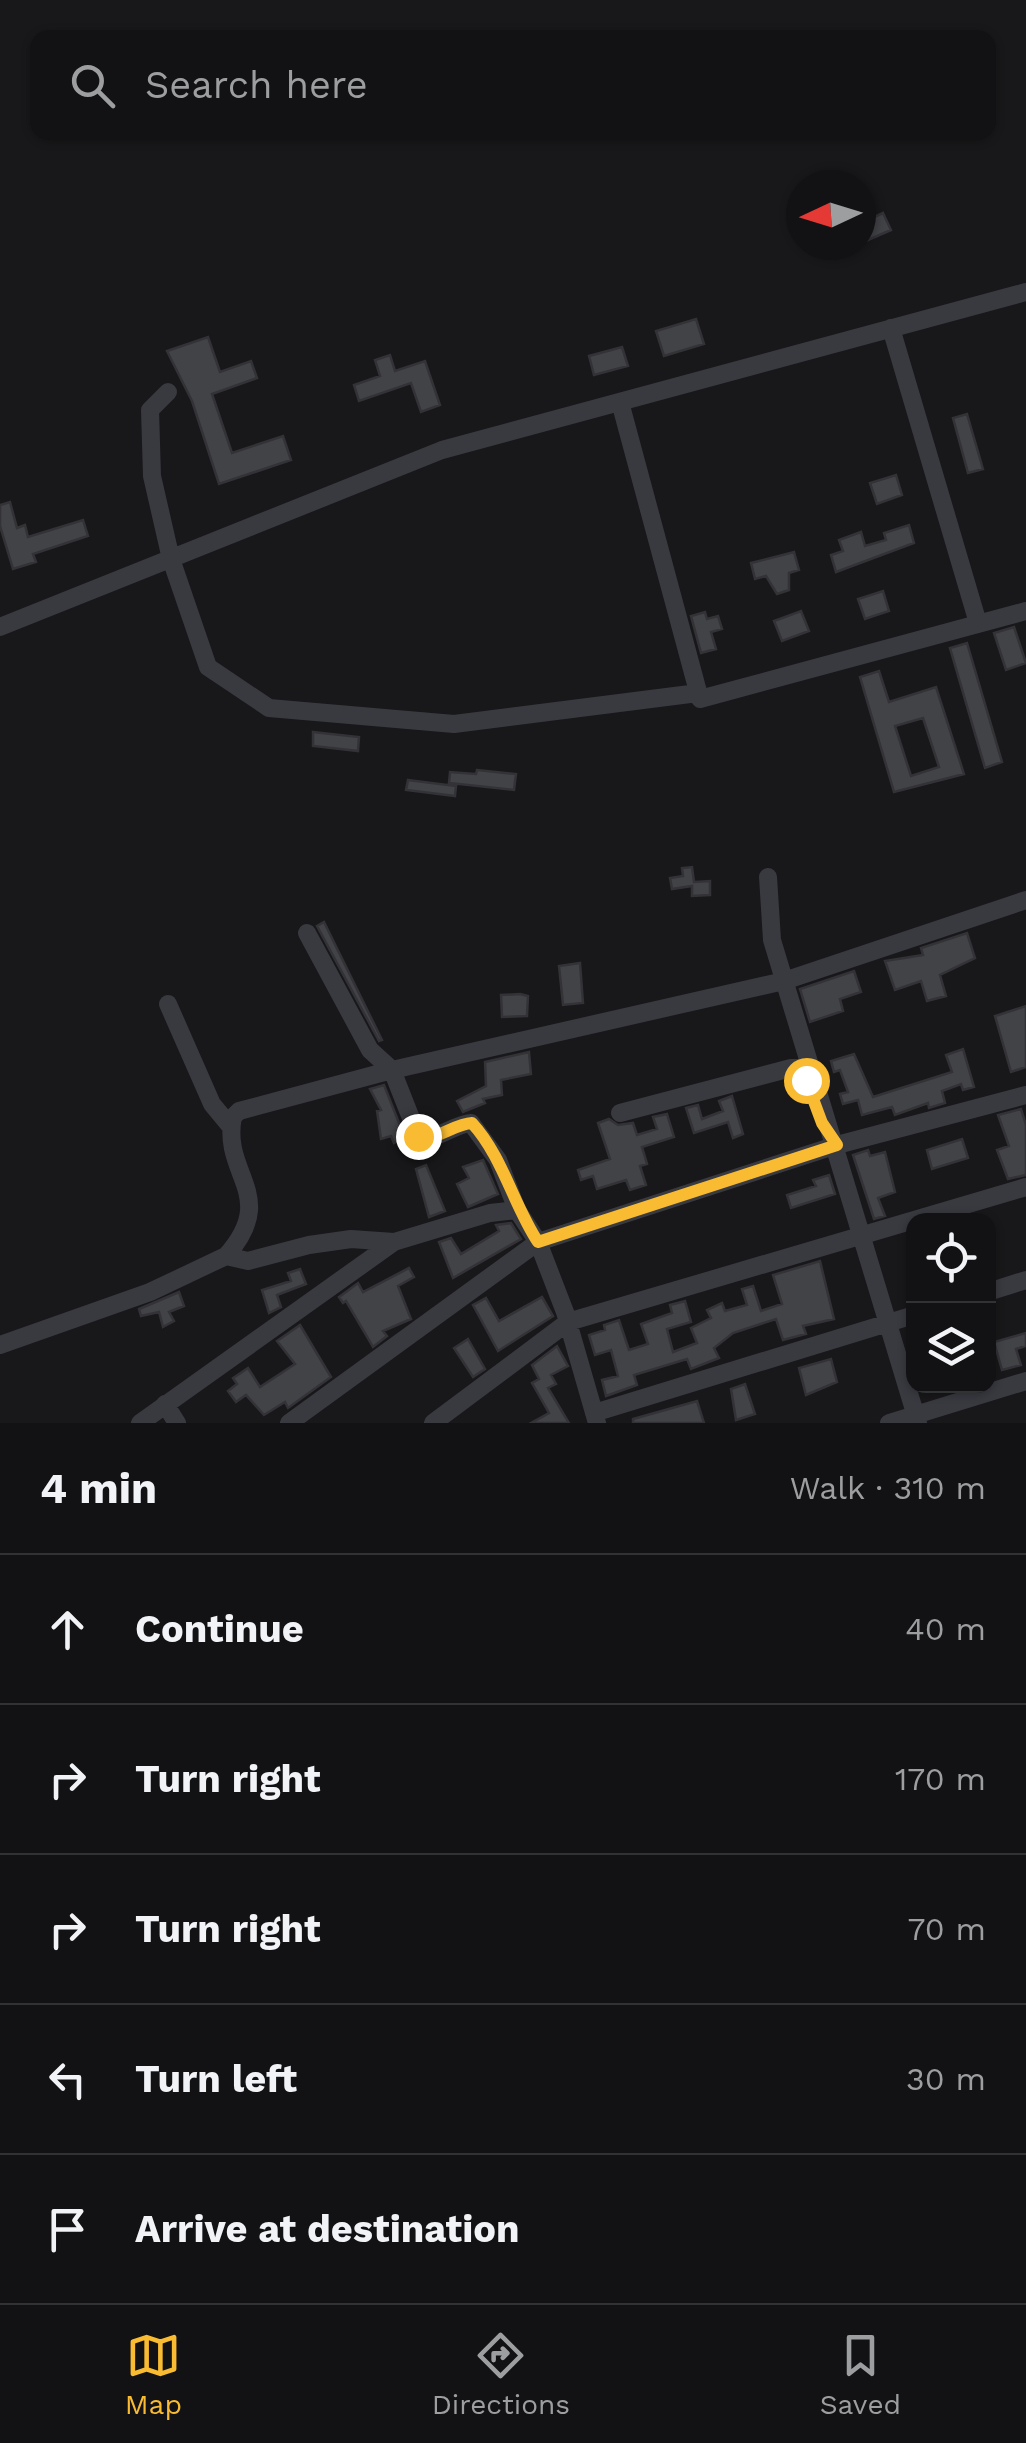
<!DOCTYPE html>
<html lang="en">
<head>
<meta charset="utf-8">
<style>
	:root { --surface:#121214; --page:#1f2022; --text:#f1f3f6; --muted:#9c9ea0; --line:#313234; --accent:#f8bb32 }
	body { margin:0; font-family:"Work Sans",sans-serif; background:var(--page); color:var(--text) }
	.controls { position:absolute; right:30px; bottom:30px; display:grid; overflow:hidden; border-radius:20px; box-shadow:0 2px 8px #0004 }
	.controls button { width:90px; height:90px; display:grid; place-items:center; padding:0; border:0; border-bottom:2px solid var(--line); background:var(--surface); color:var(--text); font:50px sans-serif }
	.compass { position:absolute; left:786px; top:170px; width:90px; height:90px; border-radius:50%; background:var(--surface); box-shadow:0 2px 8px #0004; rotate:266deg }
	.stop { position:absolute; width:30px; height:30px; margin:-22px; border:8px solid #f8bb32; border-radius:50%; background:#fff }
	.stop.end { background:#f8bb32; border-color:#fff; box-shadow:0 2px 10px #0008 }
	.list { margin:0; padding:0; list-style:none }
	h2 { display:flex; justify-content:space-between; align-items:center; height:130px; margin:0; padding:0 40px; font-size:42px }
	h2 small { font-size:32px; font-weight:400; color:var(--muted) }
	.list li { display:grid; grid-template-columns:65px 1fr auto; gap:30px; align-items:center; box-sizing:border-box; height:150px; padding:0 40px; border-top:2px solid var(--line) }
	.list b { display:block; font-size:38px; white-space:nowrap }
	.list em { font-size:32px; font-style:normal; color:var(--muted) }
	.icon { flex:none; width:55px; height:55px; fill:none; stroke:currentColor; stroke-width:2; stroke-linecap:round; stroke-linejoin:round }
	.map { position:relative; flex:none; width:1026px; height:1423px; overflow:hidden }
	.search { position:absolute; background:var(--surface); box-shadow:0 2px 8px #0004; left:30px; right:30px; top:30px; height:110px; display:flex; align-items:center; gap:25px; box-sizing:border-box; padding:0 35px; border-radius:20px; color:var(--muted); font-size:38px }
	.sheet { height:880px; background:var(--surface) }
	nav { display:flex; justify-content:space-around; align-items:center; box-sizing:border-box; height:140px; border-top:2px solid var(--line); background:var(--surface); font-size:28px; color:var(--muted) }
	nav a { display:grid; justify-items:center; gap:5px }
	nav .on { color:var(--accent) }
	.map>svg:first-child { display:block }
	.building { fill:#424347; stroke:#323237; stroke-width:2.5; fill-rule:evenodd }
	.lines { fill:none; stroke-linecap:round; stroke-linejoin:round }
	.minor { stroke:#393a40; stroke-width:18 }
	.route { stroke:#f8bb32; stroke-width:12 }
</style>
</head>
<body>
<div class="map">
<svg width="1026" height="1423" viewBox="0 0 1026 1423">
	<rect width="100%" height="100%" fill="#18181a"/>
	<!-- building -->
	<path class="building" d="M 883,213 L 891,230 L 861,243 L 861,223 Z
		M 696,319 L 704,344 L 664,356 L 656,331 Z
		M 208,337 L 220,372 L 251,361 L 257,378 L 212,394 L 232,453 L 283,436 L 291,460 L 219,484 L 192,401 L 167,351 Z
		M 622,347 L 628,366 L 594,375 L 589,356 Z
		M 390,355 L 395,371 L 425,361 L 440,405 L 421,412 L 411,383 L 359,401 L 354,385 L 380,376 L 375,360 Z
		M 967,414 L 983,469 L 968,473 L 953,418 Z
		M 896,475 L 902,495 L 877,504 L 870,483 Z
		M 10,502 L 17,528 L 25,525 L 28,537 L 83,520 L 88,536 L 33,554 L 36,562 L 13,569 L 0,526 L 0,505 Z
		M 909,525 L 914,543 L 836,572 L 831,555 L 843,551 L 839,540 L 861,532 L 865,546 L 886,540 L 884,533 Z
		M 794,552 L 799,570 L 789,573 L 789,590 L 777,594 L 766,576 L 755,579 L 751,563 Z
		M 883,591 L 889,611 L 865,619 L 858,599 Z
		M 801,611 L 809,631 L 782,641 L 774,621 Z
		M 705,612 L 707,619 L 718,616 L 722,629 L 711,632 L 716,649 L 701,653 L 691,616 Z
		M 1014,627 L 1026,663 L 1006,670 L 994,633 Z
		M 967,643 L 1002,762 L 985,768 L 950,648 Z
		M 879,671 L 889,702 L 936,687 L 964,774 L 894,792 L 860,677 ZM 923,718 L 939,767 L 911,776 L 895,726 Z
		M 313,732 L 359,737 L 358,751 L 313,746 Z
		M 477,770 L 516,774 L 514,790 L 449,783 L 450,772 L 476,774 Z
		M 408,780 L 456,786 L 455,796 L 406,790 Z
		M 692,867 L 694,882 L 710,881 L 710,895 L 692,896 L 692,886 L 672,889 L 670,878 L 683,876 L 682,868 Z
		M 324,922 L 382,1040 L 379,1041 L 317,926 Z
		M 967,933 L 975,958 L 940,975 L 946,996 L 927,1001 L 921,981 L 895,990 L 885,961 L 923,955 L 921,948 Z
		M 580,963 L 583,1003 L 563,1005 L 559,966 Z
		M 854,971 L 861,992 L 840,999 L 843,1011 L 810,1022 L 800,989 Z
		M 520,994 L 528,996 L 527,1016 L 502,1017 L 501,995 Z
		M 1026,1006 L 1026,1067 L 1011,1072 L 995,1016 Z
		M 963,1049 L 974,1087 L 963,1090 L 961,1084 L 942,1091 L 945,1103 L 929,1108 L 928,1103 L 895,1115 L 892,1107 L 862,1115 L 858,1100 L 843,1104 L 840,1094 L 848,1092 L 840,1070 L 834,1072 L 831,1061 L 854,1054 L 873,1097 L 952,1072 L 946,1055 Z
		M 529,1052 L 531,1074 L 501,1080 L 502,1095 L 483,1099 L 485,1103 L 463,1112 L 457,1101 L 486,1086 L 485,1062 Z
		M 384,1085 L 405,1138 L 394,1143 L 391,1136 L 381,1139 L 377,1111 L 381,1110 L 370,1089 Z
		M 732,1096 L 743,1134 L 733,1138 L 728,1122 L 694,1133 L 686,1108 L 698,1105 L 702,1119 L 723,1111 L 719,1101 Z
		M 1021,1109 L 1026,1125 L 1026,1175 L 1008,1179 L 997,1150 L 1009,1146 L 998,1115 Z
		M 667,1114 L 674,1137 L 642,1147 L 647,1164 L 640,1166 L 646,1185 L 630,1190 L 626,1180 L 597,1189 L 593,1176 L 581,1180 L 578,1170 L 610,1159 L 598,1123 L 609,1119 L 618,1125 L 633,1123 L 637,1135 L 657,1129 L 653,1117 Z
		M 962,1139 L 968,1158 L 932,1169 L 927,1150 Z
		M 868,1150 L 870,1156 L 885,1152 L 895,1192 L 878,1198 L 885,1216 L 874,1219 L 853,1155 Z
		M 483,1160 L 498,1194 L 468,1207 L 457,1184 L 469,1178 L 463,1167 Z
		M 426,1165 L 445,1211 L 429,1217 L 416,1169 Z
		M 829,1175 L 835,1194 L 791,1208 L 787,1195 L 816,1186 L 813,1180 Z
		M 511,1223 L 521,1239 L 453,1278 L 439,1242 L 451,1238 L 461,1254 L 499,1231 L 496,1225 Z
		M 820,1261 L 834,1319 L 803,1326 L 806,1334 L 783,1340 L 776,1319 L 733,1333 L 714,1348 L 719,1358 L 691,1369 L 687,1359 L 634,1375 L 637,1385 L 606,1396 L 602,1380 L 618,1376 L 611,1350 L 595,1355 L 589,1335 L 605,1330 L 604,1325 L 619,1320 L 629,1350 L 648,1344 L 641,1324 L 672,1313 L 670,1305 L 685,1301 L 691,1322 L 667,1329 L 673,1352 L 697,1343 L 691,1328 L 711,1318 L 707,1310 L 722,1303 L 725,1311 L 747,1305 L 742,1289 L 753,1286 L 761,1311 L 782,1304 L 773,1275 Z
		M 409,1268 L 414,1277 L 398,1286 L 411,1319 L 383,1331 L 387,1336 L 373,1347 L 346,1301 L 343,1303 L 339,1297 L 358,1283 L 363,1292 Z
		M 300,1269 L 306,1284 L 277,1295 L 281,1307 L 269,1313 L 262,1290 L 291,1281 L 288,1273 Z
		M 179,1292 L 184,1306 L 169,1312 L 174,1321 L 163,1327 L 159,1312 L 141,1316 L 139,1309 Z
		M 542,1297 L 553,1316 L 498,1351 L 473,1305 L 486,1298 L 499,1321 Z
		M 300,1325 L 331,1377 L 288,1408 L 285,1402 L 264,1415 L 246,1395 L 236,1402 L 228,1391 L 237,1384 L 233,1378 L 248,1368 L 260,1387 L 295,1364 L 277,1341 Z
		M 1026,1333 L 1026,1346 L 1016,1349 L 1021,1365 L 1002,1370 L 994,1342 Z
		M 468,1339 L 485,1369 L 473,1377 L 454,1348 Z
		M 557,1346 L 568,1366 L 551,1375 L 556,1384 L 548,1388 L 569,1423 L 531,1423 L 549,1413 L 532,1383 L 539,1379 L 532,1365 Z
		M 831,1359 L 837,1382 L 806,1395 L 799,1368 Z
		M 745,1384 L 755,1414 L 736,1420 L 731,1389 Z
		M 697,1401 L 704,1423 L 633,1423 L 633,1419 Z"/>
	<g class="lines">
		<!-- minor -->
		<path class="minor" d="M 891,328 L 978,623
			M 168,392 L 150,410 L 152,476 L 171,559 L 208,667 L 269,708 L 454,724 L 698,693
			M 620,402 L 700,699 L 1026,611
			M 0,627 L 442,450 L 1026,292
			M 768,877 L 772,940 L 918,1423
			M 307,933 L 370,1050 L 392,1070 L 418,1136 C 433,1144 453,1124 471,1123 L 498,1160 L 517,1210 L 538,1242 L 565,1312 L 597,1423
			M 168,1004 L 212,1104 L 231,1127
			M 620,1113 L 791,1068 L 800,1068 L 808,1087
			M 226,1256 C 280,1195 221,1175 233,1117 L 239,1111 L 392,1070 L 784,981 L 1026,900
			M 988,1292 L 1026,1280
			M 0,1345 L 150,1292 L 226,1256 L 248,1261 L 309,1245 L 351,1239 L 394,1242
			M 165,1404 L 177,1423
			M 594,1413 L 914,1315
			M 140,1423 L 394,1242 L 490,1213 L 517,1210
			M 289,1423 L 538,1242 L 837,1145 L 1026,1095
			M 433,1423 L 568,1322 L 1026,1187
			M 889,1423 L 1026,1381"/>
	</g>
	<g class="lines">
		<!-- route -->
		<path class="route" d="M 418,1136 C 433,1143 453,1124 472,1123 C 503,1157 513,1204 538,1242 L 837,1145 L 822,1123 L 806,1080"/>
	</g>
</svg>
<div class="controls">
<button><svg class="icon" aria-label="locate" viewBox="0 0 24 24"><circle cx="12" cy="12" r="6"/><path d="M12 2v4M12 18v4M2 12h4M18 12h4"/></svg></button>
<button><svg class="icon" aria-label="layers" viewBox="0 0 24 24"><path d="M12 4l9 5-9 5-9-5zM3 14l9 5 9-5"/></svg></button>
</div>
<svg class="compass" viewBox="-18 -18 36 36"><path d="M0-13l5 13h-10z" fill="#e53935"/><path d="M0 13l5-13h-10z" fill="#9c9ea0"/></svg>
<div class="stop" style="left:806px;top:1080px"></div>
<div class="stop end" style="left:418px;top:1136px"></div>
<div class="search"><svg class="icon" aria-label="search" viewBox="0 0 24 24"><circle cx="10" cy="10" r="6"/><path d="M15 15l6 6"/></svg>Search here</div>
</div>
<section class="sheet">
<h2>4 min<small>Walk · 310 m</small></h2>
<ul class="list">
<li><svg class="icon" aria-label="ahead" viewBox="0 0 24 24"><path d="M12 20V5M6 11l6-6 6 6"/></svg><div><b>Continue</b></div><em>40 m</em></li>
<li><svg class="icon" aria-label="right" viewBox="0 0 24 24"><path d="M7 20v-9h11M14 6l5 5-5 5"/></svg><div><b>Turn right</b></div><em>170 m</em></li>
<li><svg class="icon" aria-label="right" viewBox="0 0 24 24"><path d="M7 20v-9h11M14 6l5 5-5 5"/></svg><div><b>Turn right</b></div><em>70 m</em></li>
<li><svg class="icon" aria-label="left" viewBox="0 0 24 24"><path d="M17 20v-9H6M10 6l-5 5 5 5"/></svg><div><b>Turn left</b></div><em>30 m</em></li>
<li><svg class="icon" aria-label="arrive" viewBox="0 0 24 24"><path d="M6 21V4h12l-3 4 3 4H6"/></svg><div><b>Arrive at destination</b></div></li>
</ul>
</section>
<nav>
<a class="on"><svg class="icon" aria-label="map" viewBox="0 0 24 24"><path d="M3 6l6-2 6 2 6-2v14l-6 2-6-2-6 2zM9 4v14M15 6v14"/></svg>Map</a>
<a><svg class="icon" aria-label="directions" viewBox="0 0 24 24"><path d="M12 3l9 9-9 9-9-9zM9 14v-3h6M13 9l2 2-2 2"/></svg>Directions</a>
<a><svg class="icon" aria-label="saved" viewBox="0 0 24 24"><path d="M7 4h10v16l-5-4-5 4z"/></svg>Saved</a>
</nav>
</body>
</html>
